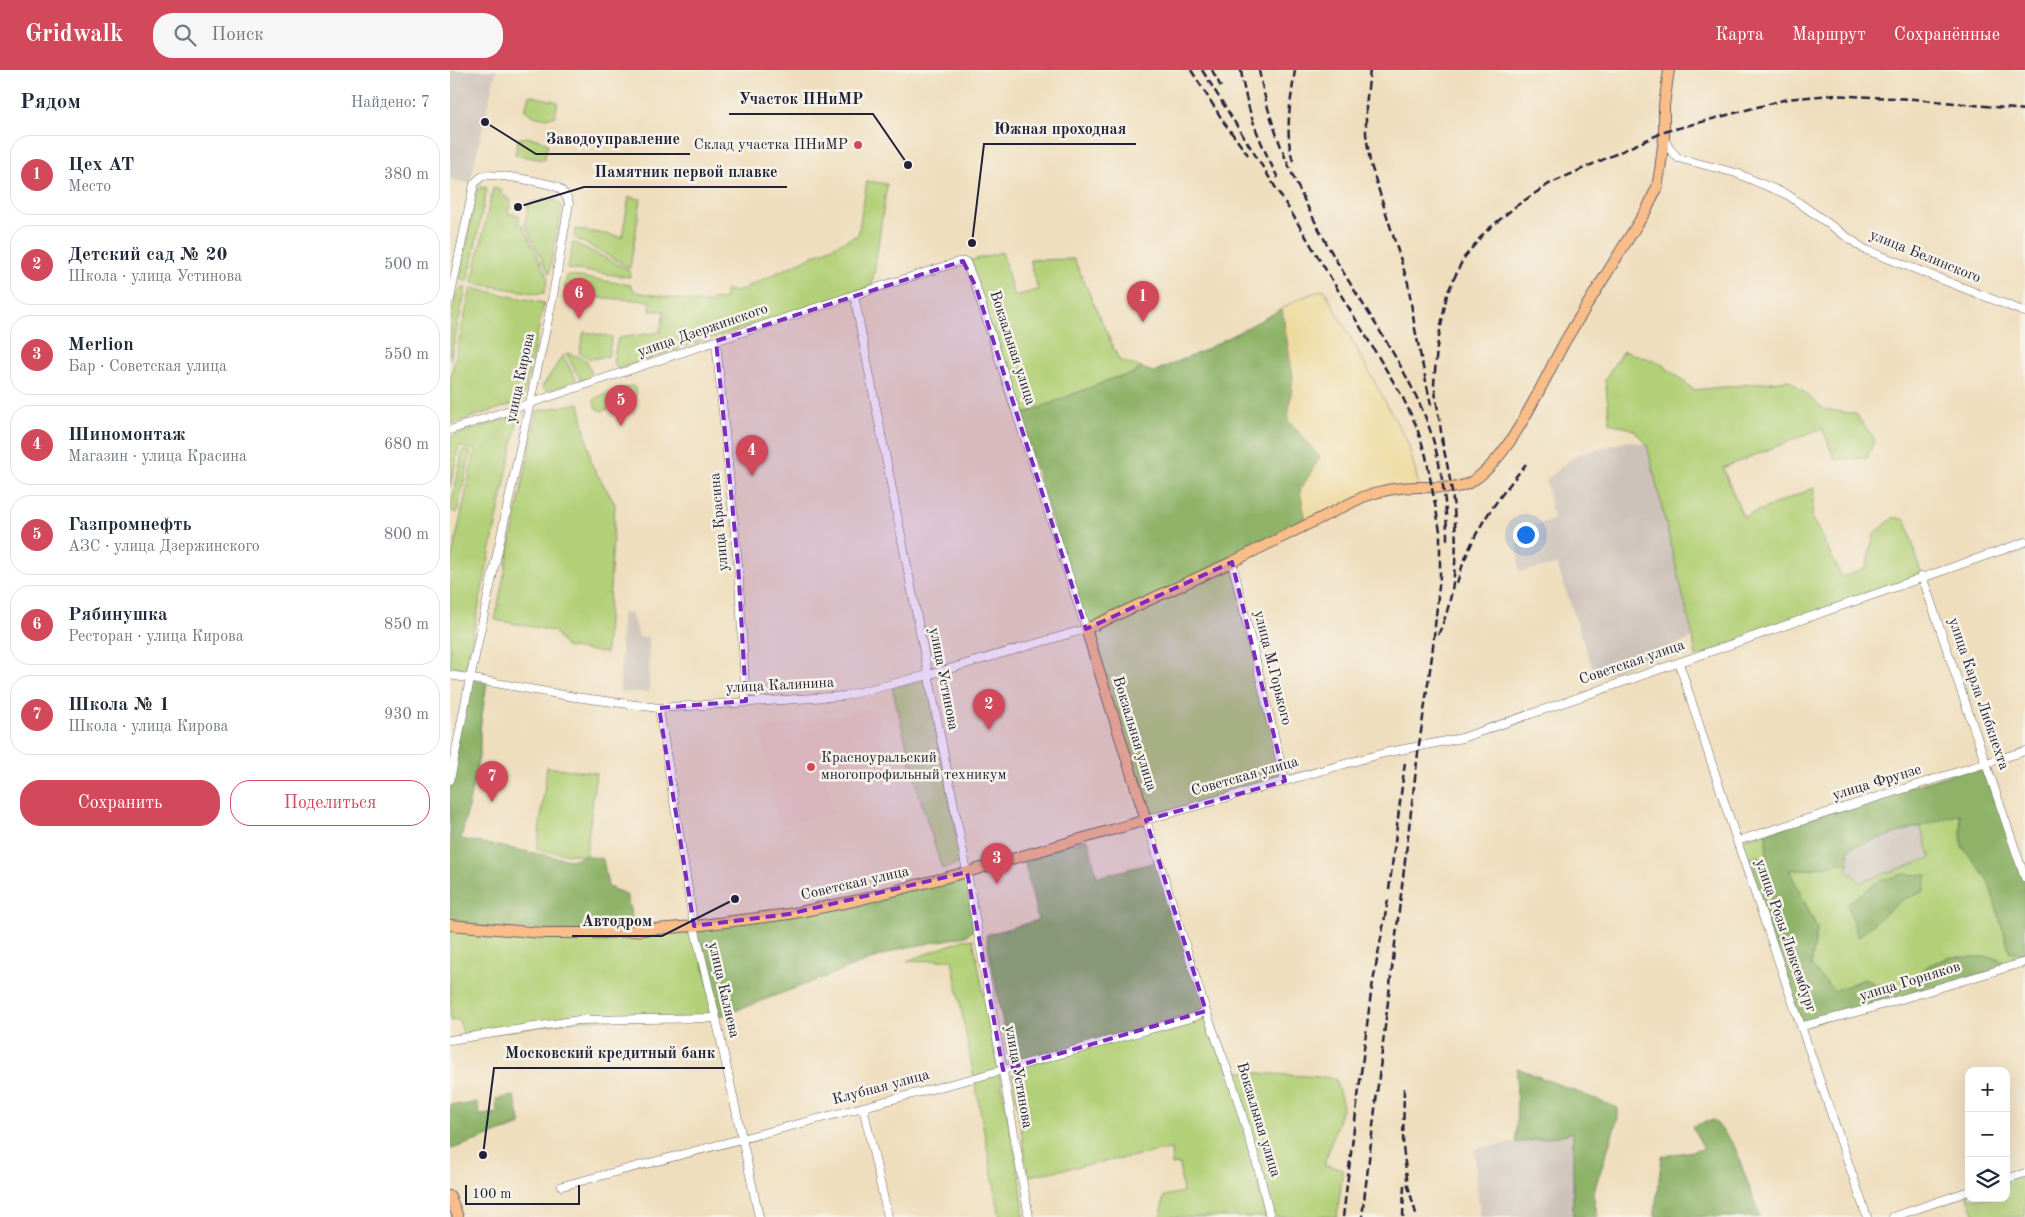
<!DOCTYPE html>
<html lang="ru">
<head>
<meta charset="utf-8">
<style>
	:root { --surface:#fff; --page:#f6f6f7; --text:#1f2937; --muted:#747a83; --line:#e0e1e3; --accent:#d1495b }
	body { margin:0; font-family:"Old Standard TT",serif; background:var(--page); color:var(--text) }
	.controls { position:absolute; right:15px; bottom:15px; display:grid; overflow:hidden; border-radius:10px; box-shadow:0 5px 20px #0002 }
	.controls button { width:45px; height:45px; display:grid; place-items:center; padding:0; border:0; border-bottom:1px solid var(--line); background:var(--surface); color:var(--text); font:25px sans-serif }
	.scale { position:absolute; left:15px; bottom:12px; width:115px; box-sizing:border-box; padding-left:5px; border:2px solid #22223b; border-top:0; font-size:14px; line-height:18px; white-space:nowrap; color:#22223b; -webkit-text-stroke:4px #f7f3e8; paint-order:stroke }
	.you { position:absolute; left:1075px; top:464px; width:18px; height:18px; margin:-12px; border:4px solid #fff; border-radius:50%; background:#1a73e8; box-shadow:0 0 0 8px #1a73e833 }
	.badge { display:grid; place-items:center; width:32px; height:32px; border-radius:50%; background:var(--accent); color:#fff; font-size:16px; font-weight:700 }
	.pin { position:absolute; translate:-50% -41px; filter:drop-shadow(0 1px 2px #0008) }
	.pin::after { content:''; position:absolute; top:26px; width:18px; height:15px; background:inherit; clip-path:polygon(0 0,100% 0,50% 100%) }
	.list { margin:0; padding:0; list-style:none }
	h2 { display:flex; justify-content:space-between; align-items:center; height:65px; margin:0; padding:0 20px; font-size:21px }
	h2 small { font-size:16px; font-weight:400; color:var(--muted) }
	.list li { display:grid; grid-template-columns:32px 1fr auto; gap:15px; align-items:center; box-sizing:border-box; height:80px; margin:0 10px 10px; padding:0 10px; border:1px solid var(--line); border-radius:20px }
	.list b { display:block; font-size:19px; white-space:nowrap }
	.list p { margin:0; font-size:16px; white-space:nowrap; color:var(--muted) }
	.list em { font-size:16px; font-style:normal; color:var(--muted) }
	.actions { display:flex; gap:10px; padding:15px 20px }
	.actions a { flex:1; padding:11px 0; border:1px solid var(--accent); border-radius:20px; text-align:center; font-size:18px; color:var(--accent) }
	.actions .main { background:var(--accent); color:#fff }
	.icon { flex:none; width:28px; height:28px; fill:none; stroke:currentColor; stroke-width:2; stroke-linecap:round; stroke-linejoin:round }
	.map { position:relative; flex:none; width:1575px; height:1147px; overflow:hidden }
	header { display:flex; align-items:center; gap:30px; box-sizing:border-box; height:70px; padding:0 25px; background:var(--accent); color:#fff }
	header strong { font-size:24px }
	nav { display:flex; gap:28px; margin-inline-start:auto; font-size:18px }
	.search { width:350px; height:45px; background:var(--page); display:flex; align-items:center; gap:12px; box-sizing:border-box; padding:0 18px; border-radius:20px; color:var(--muted); font-size:19px }
	main { display:flex }
	aside { flex:1; background:var(--surface) }
	.map>svg:first-child { display:block }
	.built { fill:#efd6bc }
	.industrial { fill:#cdc2b9 }
	.green { fill:#b2d077; stroke:#6a7959 }
	.forest { fill:#8db268; stroke:#586a52 }
	.sand { fill:#eeda9e; stroke:#887e6c }
	.lines { fill:none; stroke-linecap:round; stroke-linejoin:round }
	.minor-casing { stroke:#6a6468; stroke-width:9 }
	.major-casing { stroke:#6a6468; stroke-width:12 }
	.minor { stroke:#fff; stroke-width:8 }
	.major { stroke:#f8bd89; stroke-width:10 }
	.rail { stroke:#22223b; stroke-width:2.5; stroke-dasharray:8 4; stroke-linecap:butt }
	.marked { fill:#7b2cbf; fill-opacity:0.2; stroke:#7b2cbf; stroke-width:4; stroke-dasharray:10 6; stroke-linejoin:round }
	.poi-dot { fill:#d1495b; stroke:#f7f3e8; stroke-width:2 }
	.labels { text-anchor:middle; dominant-baseline:central; stroke-width:5; stroke-linejoin:round; paint-order:stroke }
	.poi-label { font-size:15px; fill:#22223b; stroke:#f7f3e8; text-anchor:end }
	.street-label { font-size:15px; fill:#22223b; stroke:#f7f3e8 }
	.leader { fill:none; stroke:#22223b; stroke-width:2 }
	.callout-dot { fill:#22223b; stroke:#f7f3e8; stroke-width:2 }
	.callout-label { font-size:16px; text-anchor:middle; font-weight:bold; fill:#22223b; stroke:#f7f3e8; stroke-width:5; stroke-linejoin:round; paint-order:stroke }
</style>
</head>
<body>
<header>
<strong>Gridwalk</strong>
<div class="search"><svg class="icon" aria-label="search" viewBox="0 0 24 24"><circle cx="10" cy="10" r="6"/><path d="M15 15l6 6"/></svg>Поиск</div>
<nav><a>Карта</a><a>Маршрут</a><a>Сохранённые</a></nav>
</header>
<main>
<aside>
<h2>Рядом<small>Найдено: 7</small></h2>
<ul class="list">
<li><span class="badge">1</span><div><b>Цех АТ</b><p>Место</p></div><em>380 m</em></li>
<li><span class="badge">2</span><div><b>Детский сад № 20</b><p>Школа · улица Устинова</p></div><em>500 m</em></li>
<li><span class="badge">3</span><div><b>Merlion</b><p>Бар · Советская улица</p></div><em>550 m</em></li>
<li><span class="badge">4</span><div><b>Шиномонтаж</b><p>Магазин · улица Красина</p></div><em>680 m</em></li>
<li><span class="badge">5</span><div><b>Газпромнефть</b><p>АЗС · улица Дзержинского</p></div><em>800 m</em></li>
<li><span class="badge">6</span><div><b>Рябинушка</b><p>Ресторан · улица Кирова</p></div><em>850 m</em></li>
<li><span class="badge">7</span><div><b>Школа № 1</b><p>Школа · улица Кирова</p></div><em>930 m</em></li>
</ul>
<div class="actions"><a class="main">Сохранить</a><a>Поделиться</a></div>
</aside>
<div class="map">
<svg width="1575" height="1147" viewBox="0 0 1575 1147">
	<rect width="100%" height="100%" fill="#f7f3e8"/>
	<filter id="ink" filterUnits="userSpaceOnUse"><feTurbulence type="fractalNoise" baseFrequency=".02" numOctaves="2"/><feDisplacementMap in="SourceGraphic" scale="10" xChannelSelector="R" yChannelSelector="G"/><feConvolveMatrix kernelMatrix="1 2 1 2 8 2 1 2 1" color-interpolation-filters="sRGB"/></filter>
	<filter id="wash" filterUnits="userSpaceOnUse"><feTurbulence type="fractalNoise" baseFrequency=".0096" numOctaves="4" result="noise"/><feDisplacementMap in="SourceGraphic" scale="20" xChannelSelector="R" yChannelSelector="G"/><feGaussianBlur stdDeviation="1.12" result="paint"/><feColorMatrix in="noise" values="0 0 0 0 0 0 0 0 0 0 0 0 0 0 0 0 0 1.4 0 .05"/><feComposite in="paint" operator="in"/></filter>
	<g filter="url(#wash)">
		<rect width="100%" height="100%" fill="#efdebd"/>
		<!-- built -->
		<path class="built" d="M 425,638 L 436,691 L 375,703 L 384,744 L 329,755 L 310,661 Z"/>
		<!-- industrial -->
		<path class="industrial" d="M 0,0 L 46,0 L 20,113 L 0,109 Z
			M 1179,371 L 1197,375 L 1243,568 L 1155,605 L 1142,596 L 1107,495 L 1069,502 L 1067,460 L 1103,450 L 1096,410 L 1126,385 Z
			M 172,543 L 181,543 L 189,567 L 199,567 L 199,622 L 170,622 Z
			M 1470,755 L 1482,788 L 1408,813 L 1397,800 L 1400,786 L 1398,778 Z
			M 1123,1062 L 1123,1147 L 1030,1147 L 1024,1079 L 1104,1067 Z"/>
		<!-- green -->
		<path class="green" d="M 79,25 L 108,32 L 105,46 C 93,50 84,48 75,40 Z
			M 77,67 L 91,70 L 98,74 L 94,90 L 65,85 L 68,69 Z
			M 417,111 L 437,114 L 422,216 L 168,299 L 163,291 L 168,268 L 210,262 L 214,241 L 200,241 L 200,231 L 140,227 L 138,223 L 114,218 L 117,205 L 181,215 L 185,222 L 261,234 L 262,229 L 273,230 L 276,220 L 286,222 L 408,165 Z
			M 31,117 L 37,118 L 18,211 L 13,211 L 9,206 L 27,120 Z
			M 43,118 L 52,120 L 51,124 L 61,130 L 58,143 L 70,146 L 68,154 L 73,155 L 98,208 L 94,223 L 90,224 L 22,213 Z
			M 179,127 L 191,129 L 180,198 L 124,167 L 126,159 L 172,167 Z
			M 92,128 L 107,131 L 112,136 L 99,204 L 75,154 L 79,134 L 87,131 L 91,132 Z
			M 123,172 L 179,200 L 180,207 L 118,199 Z
			M 552,182 L 564,226 L 588,220 L 580,190 L 624,189 L 669,290 L 692,298 L 682,304 L 664,308 L 569,346 L 516,192 Z
			M 11,218 L 16,218 L 0,291 C 0,274 0,227 11,218 Z
			M 21,218 L 94,233 L 73,331 L 0,354 L 0,311 Z
			M 134,262 L 162,267 L 158,286 L 141,289 L 129,283 Z
			M 1173,281 L 1209,292 L 1244,320 L 1339,310 L 1374,339 L 1405,344 L 1425,369 L 1417,388 L 1385,390 L 1372,358 L 1273,398 L 1293,447 L 1364,418 L 1362,448 L 1392,507 L 1416,498 L 1424,464 L 1444,447 L 1456,450 L 1472,506 L 1246,587 L 1243,567 L 1197,375 L 1184,360 L 1160,353 L 1155,309 Z
			M 116,283 L 127,286 L 137,291 L 143,307 L 131,311 Z
			M 113,285 L 127,311 L 96,321 L 92,317 Z
			M 181,316 L 185,317 L 187,323 L 182,331 L 152,341 C 146,339 144,336 144,330 L 147,327 Z
			M 129,333 L 142,395 L 165,434 L 156,583 L 115,577 L 104,561 L 45,550 L 87,341 Z
			M 64,346 L 68,349 L 16,597 L 14,598 L 0,596 L 0,497 L 25,380 L 9,376 L 0,417 L 0,367 Z
			M 13,380 L 21,382 L 7,443 L 0,440 Z
			M 782,492 L 835,711 L 696,750 L 636,559 Z
			M 476,610 L 512,792 L 492,799 L 470,727 L 442,617 Z
			M 97,697 L 146,703 L 136,786 L 87,780 Z
			M 1510,744 L 1512,776 L 1538,810 L 1560,883 L 1575,883 L 1575,892 L 1562,896 L 1479,895 L 1447,923 L 1414,909 L 1384,922 L 1361,896 L 1367,858 L 1339,800 L 1354,800 L 1399,792 L 1397,800 L 1406,807 L 1408,813 L 1481,788 L 1470,755 Z
			M 1316,762 L 1317,788 L 1303,787 L 1295,792 L 1287,771 Z
			M 0,855 L 92,863 L 244,856 L 266,948 L 129,950 L 15,968 L 9,950 L 0,951 Z
			M 523,869 L 570,1109 L 574,1147 L 550,1147 L 502,890 L 457,891 L 513,870 Z
			M 756,941 L 778,1001 L 885,1008 L 893,1036 L 874,1095 L 893,1099 L 887,1147 L 710,1147 L 714,1126 L 733,1122 L 729,1094 L 722,1095 L 721,1079 L 578,1106 L 562,1000 Z
			M 1575,1103 L 1575,1147 L 1526,1147 L 1516,1122 L 1519,1121 L 1519,1128 L 1556,1128 L 1556,1109 Z"/>
		<!-- forest -->
		<path class="forest" d="M 832,239 L 843,307 L 838,350 L 870,387 L 850,421 L 857,454 L 636,559 L 569,346 L 664,308 L 682,304 L 692,298 L 703,302 L 753,281 Z
			M 20,609 L 37,613 L 30,659 L 30,682 L 11,769 L 120,790 L 136,786 L 153,789 L 158,817 L 176,824 L 185,860 L 155,863 L 0,855 L 0,710 Z
			M 1537,693 L 1575,808 L 1575,883 L 1560,883 L 1538,810 L 1512,776 L 1510,744 L 1399,778 L 1399,792 L 1354,800 L 1339,800 L 1367,858 L 1361,896 L 1384,921 L 1414,909 L 1447,923 L 1479,895 L 1500,887 L 1542,887 L 1562,896 L 1353,956 L 1295,792 L 1303,787 L 1317,788 L 1316,762 Z
			M 638,769 L 647,807 L 707,792 L 756,941 L 561,996 L 536,865 L 588,850 L 573,785 Z
			M 517,802 L 523,861 L 516,866 L 449,879 L 266,948 L 244,856 L 339,844 Z
			M 1454,804 L 1477,805 L 1474,821 L 1450,831 L 1408,867 L 1397,834 L 1427,812 Z
			M 1067,998 L 1168,1038 L 1168,1048 L 1143,1124 L 1148,1147 L 1123,1147 L 1123,1062 L 1105,1067 L 1066,1073 Z
			M 64,1026 L 71,1055 L 2,1079 L 0,1073 L 0,1034 L 14,1035 L 27,1032 L 30,1045 L 47,1043 L 46,1029 Z
			M 1264,1050 L 1284,1075 L 1310,1147 L 1205,1147 L 1205,1139 L 1212,1086 L 1254,1079 L 1242,1056 Z"/>
		<!-- sand -->
		<path class="sand" d="M 874,219 L 958,373 L 968,412 L 968,417 L 935,420 L 857,454 L 850,421 L 870,387 L 838,350 L 843,307 L 832,239 L 846,230 Z"/>
	</g>
	<g filter="url(#ink)">
		<g class="lines">
			<defs>
				<path id="minor" d="M 1214,68 L 1219,78 L 1228,88 L 1286,103 L 1338,125 L 1414,179 L 1575,242
					M 404,225 L 517,802 L 579,1147
					M 0,229 L 24,114 C 26,112 30,107 33,106 C 41,102 98,113 107,117 C 113,121 117,126 119,133 L 102,231 L 20,609 L 0,710
					M 266,271 L 288,494 L 296,631
					M 0,360 L 404,225 L 508,192 L 516,192 L 526,217 L 636,559 L 478,605 L 394,626 L 209,638 L 125,627 L 0,605
					M 782,492 L 835,711
					M 1472,506 L 1575,808
					M 1229,593 L 1287,771 L 1417,1147
					M 209,638 L 244,856 L 266,948 L 309,1147
					M 1287,771 L 1575,681
					M 1353,956 L 1418,939 L 1575,892
					M 0,970 L 129,950 L 266,948
					M 413,1037 L 438,1147
					M 1556,1109 L 1575,1103
					M 112,1116 L 524,1008 L 744,947 L 756,941
					M 820,1147 L 809,1101 L 784,1018 L 756,941 L 696,750 L 934,683 L 1012,668 L 1575,472
					M 1443,1147 L 1519,1121"/>
				<path id="major" d="M 0,855 L 92,863 L 155,863 L 244,856 L 339,844 L 404,831 L 517,802 L 696,750 L 636,559 L 782,492 L 913,427 C 931,420 949,417 969,417 C 985,416 1002,421 1017,414 C 1060,393 1093,309 1117,268 C 1143,225 1170,182 1197,139 L 1207,117 L 1210,100 L 1214,68 L 1214,35 L 1219,0
					M 0,1126 L 8,1147"/>
			</defs>
			<!-- minor casing -->
			<use href="#minor" class="minor-casing"/>
			<!-- major casing -->
			<use href="#major" class="major-casing"/>
			<!-- minor -->
			<use href="#minor" class="minor"/>
			<!-- major -->
			<use href="#major" class="major"/>
			<!-- rail -->
			<path class="rail" d="M 741,0 L 775,54 L 798,85
				M 752,0 L 844,147 L 952,326 L 966,355 L 976,386 L 990,461 L 990,506 L 982,586 L 969,675 L 912,1147
				M 762,0 L 771,17
				M 791,0 C 796,39 810,73 828,108
				M 809,0 C 820,61 848,121 878,176 C 908,230 946,280 971,337 C 989,376 997,428 997,470
				M 920,0 L 916,36 L 916,64 L 920,92 L 958,213 L 965,259 L 981,335
				M 843,91 C 834,63 841,29 845,0
				M 993,375 L 984,314 L 987,277 L 997,224 L 1013,189 L 1035,162 L 1066,136 L 1099,114 L 1214,62 L 1337,29 L 1380,25 L 1464,29 L 1575,40
				M 1007,513 C 1022,461 1043,435 1076,394
				M 988,565 C 1015,509 1007,427 991,369
				M 939,820 L 955,692
				M 954,1018 L 953,1077 L 958,1116 L 967,1147
				M 893,1147 L 921,923 L 938,830
				M 953,1147 L 954,1114"/>
		</g>
	</g>
	<!-- marked area -->
	<path class="marked" d="M 513,191 L 526,217 L 636,559 L 782,492 L 835,711 L 696,750 L 756,941 L 553,1000 L 517,802 L 339,844 L 244,856 L 209,638 L 296,631 L 288,494 L 266,271 Z"/>
	<!-- markers -->
	<g class="poi-dot">
		<circle cx="408" cy="75" r="5"/>
		<circle cx="361" cy="697" r="5"/>
	</g>
	<g class="labels">
		<!-- poi labels -->
		<g class="poi-label">
			<text x="398" y="75">Склад участка ПНиМР</text>
			<text x="371" y="688" text-anchor="start">Красноуральский<tspan x="371" dy="17">многопрофильный техникум</tspan></text>
		</g>
		<!-- street labels -->
		<g class="street-label">
			<text transform="translate(1475 187) rotate(22)">улица Белинского</text>
			<text transform="translate(253 261) rotate(-19)">улица Дзержинского</text>
			<text transform="translate(562 278) rotate(72)">Вокзальная улица</text>
			<text transform="translate(71 308) rotate(-78)">улица Кирова</text>
			<text transform="translate(270 452) rotate(-95)">улица Красина</text>
			<text transform="translate(1182 593) rotate(-19)">Советская улица</text>
			<text transform="translate(822 598) rotate(76)">улица М.Горького</text>
			<text transform="translate(493 609) rotate(79)">улица Устинова</text>
			<text transform="translate(330 616) rotate(-3)">улица Калинина</text>
			<text transform="translate(1528 624) rotate(71)">улица Карла Либкнехта</text>
			<text transform="translate(684 664) rotate(73)">Вокзальная улица</text>
			<text transform="translate(795 707) rotate(-16)">Советская улица</text>
			<text transform="translate(1427 713) rotate(-17)">улица Фрунзе</text>
			<text transform="translate(405 814) rotate(-13)">Советская улица</text>
			<text transform="translate(1335 866) rotate(71)">улица Розы Люксембург</text>
			<text transform="translate(1460 912) rotate(-17)">улица Горняков</text>
			<text transform="translate(273 920) rotate(77)">улица Каляева</text>
			<text transform="translate(568 1007) rotate(80)">улица Устинова</text>
			<text transform="translate(431 1018) rotate(-15)">Клубная улица</text>
			<text transform="translate(808 1050) rotate(73)">Вокзальная улица</text>
		</g>
	</g>
	<!-- callouts -->
	<path class="leader" d="M458 95L423 44H279M522 173L534 74H686M35 52L86 84H240M68 137L134 117H337M285 829L212 866H122M33 1085L44 998H275"/>
	<g class="callout-dot">
		<circle cx="458" cy="95" r="5"/>
		<circle cx="522" cy="173" r="5"/>
		<circle cx="35" cy="52" r="5"/>
		<circle cx="68" cy="137" r="5"/>
		<circle cx="285" cy="829" r="5"/>
		<circle cx="33" cy="1085" r="5"/>
	</g>
	<g class="callout-label">
		<text x="351" y="34">Участок ПНиМР</text>
		<text x="610" y="64">Южная проходная</text>
		<text x="163" y="74">Заводоуправление</text>
		<text x="236" y="107">Памятник первой плавке</text>
		<text x="167" y="856">Автодром</text>
		<text x="160" y="988">Московский кредитный банк</text>
	</g>
</svg>
<div class="controls">
<button>+</button>
<button>−</button>
<button><svg class="icon" aria-label="layers" viewBox="0 0 24 24"><path d="M12 4l9 5-9 5-9-5zM3 14l9 5 9-5"/></svg></button>
</div>
<div class="scale">100 m</div>
<div class="you"></div>
<div class="pin badge" style="left:693px;top:252px">1</div>
<div class="pin badge" style="left:539px;top:660px">2</div>
<div class="pin badge" style="left:547px;top:814px">3</div>
<div class="pin badge" style="left:302px;top:406px">4</div>
<div class="pin badge" style="left:171px;top:356px">5</div>
<div class="pin badge" style="left:129px;top:249px">6</div>
<div class="pin badge" style="left:42px;top:732px">7</div>
</div>
</main>
</body>
</html>
